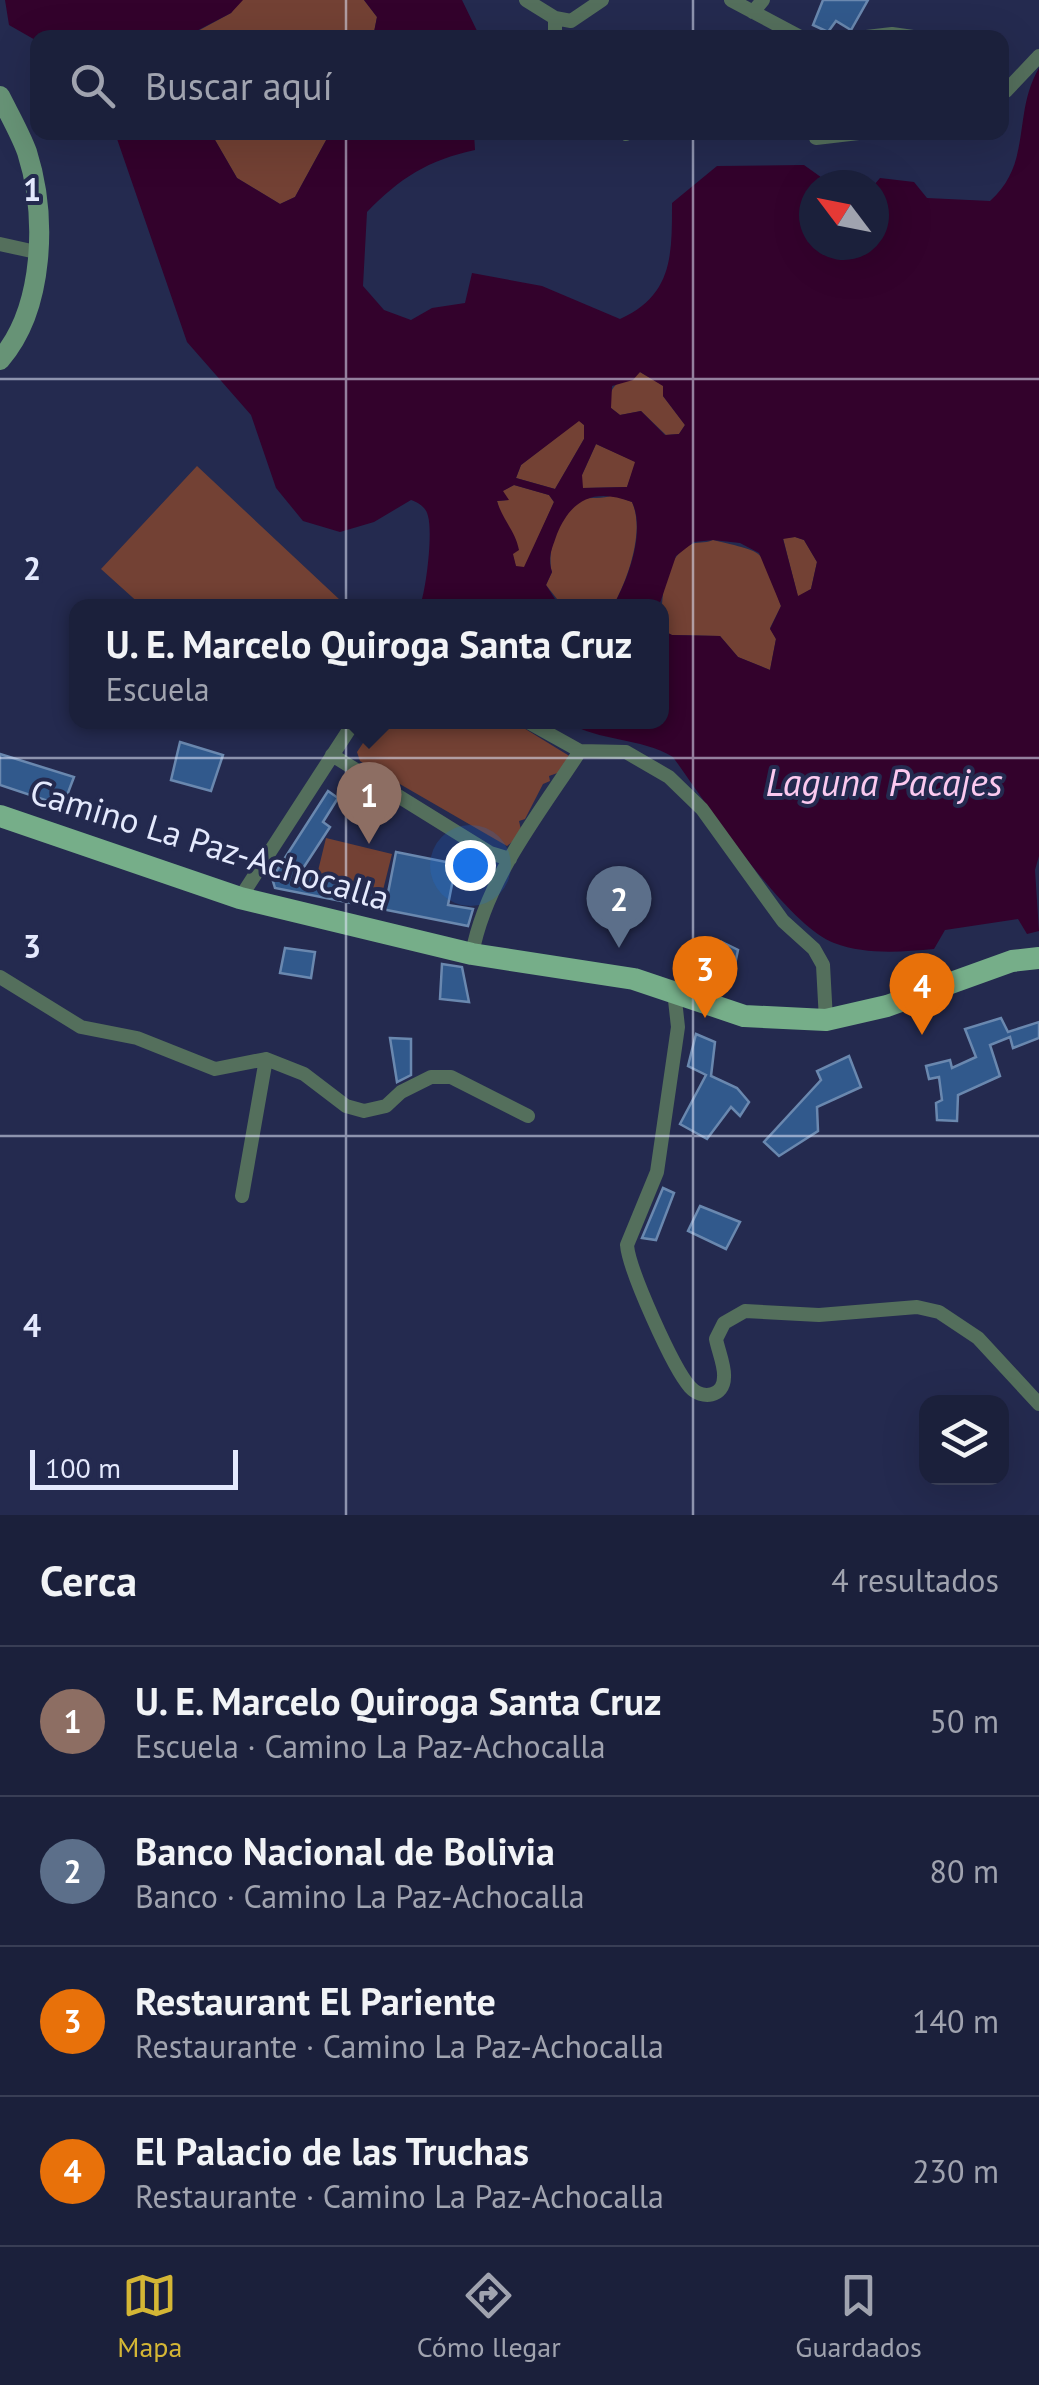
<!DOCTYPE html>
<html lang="es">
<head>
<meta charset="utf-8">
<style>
	:root { --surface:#1b203b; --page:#282d46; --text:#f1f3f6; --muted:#a0a3af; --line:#393e55; --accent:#d4b635 }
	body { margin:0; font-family:"PT Sans",sans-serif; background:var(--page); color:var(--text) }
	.controls { position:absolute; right:30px; bottom:30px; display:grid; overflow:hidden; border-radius:20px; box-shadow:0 10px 40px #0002 }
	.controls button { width:90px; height:90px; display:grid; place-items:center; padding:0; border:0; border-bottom:2px solid var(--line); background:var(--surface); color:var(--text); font:50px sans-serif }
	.compass { position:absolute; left:799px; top:170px; width:90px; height:90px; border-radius:50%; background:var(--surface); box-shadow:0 10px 40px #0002; rotate:302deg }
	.scale { position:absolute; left:30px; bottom:25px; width:208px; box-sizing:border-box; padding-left:10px; border:5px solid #e4e9fd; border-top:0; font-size:28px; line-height:35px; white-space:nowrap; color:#e4e9fd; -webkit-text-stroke:8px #242a4f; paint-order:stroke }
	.you { position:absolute; left:470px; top:865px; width:35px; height:35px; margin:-25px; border:8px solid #fff; border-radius:50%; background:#1a73e8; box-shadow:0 0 0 15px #1a73e833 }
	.badge { display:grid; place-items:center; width:65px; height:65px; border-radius:50%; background:var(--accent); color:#fff; font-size:32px; font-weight:700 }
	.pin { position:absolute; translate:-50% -82px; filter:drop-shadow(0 2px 5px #0008) }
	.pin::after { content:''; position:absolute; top:52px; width:35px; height:30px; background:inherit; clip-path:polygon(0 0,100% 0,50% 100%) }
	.popup { position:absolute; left:69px; top:599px; width:600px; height:130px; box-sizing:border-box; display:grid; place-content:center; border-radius:20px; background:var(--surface); filter:drop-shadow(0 2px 8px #0005); font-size:32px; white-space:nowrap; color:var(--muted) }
	.popup b { font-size:38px; color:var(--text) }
	.popup::after { content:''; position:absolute; left:50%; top:100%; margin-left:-20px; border:20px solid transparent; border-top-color:var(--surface) }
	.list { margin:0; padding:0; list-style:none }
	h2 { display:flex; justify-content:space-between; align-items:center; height:130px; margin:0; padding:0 40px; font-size:42px }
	h2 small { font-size:32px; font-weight:400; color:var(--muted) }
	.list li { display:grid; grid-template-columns:65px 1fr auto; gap:30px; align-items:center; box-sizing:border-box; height:150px; padding:0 40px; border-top:2px solid var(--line) }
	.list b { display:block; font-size:38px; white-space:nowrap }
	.list p { margin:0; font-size:32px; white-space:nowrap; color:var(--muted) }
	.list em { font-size:32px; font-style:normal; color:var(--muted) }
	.icon { flex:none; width:55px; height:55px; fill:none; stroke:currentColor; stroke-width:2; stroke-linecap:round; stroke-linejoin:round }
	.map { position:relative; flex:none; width:1039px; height:1515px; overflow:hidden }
	.search { position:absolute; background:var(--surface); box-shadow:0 10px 40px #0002; left:30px; right:30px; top:30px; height:110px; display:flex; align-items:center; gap:25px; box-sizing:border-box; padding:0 35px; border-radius:20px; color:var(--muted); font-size:38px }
	.sheet { height:730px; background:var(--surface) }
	nav { display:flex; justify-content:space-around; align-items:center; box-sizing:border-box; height:140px; border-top:2px solid var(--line); background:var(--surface); font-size:28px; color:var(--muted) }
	nav a { display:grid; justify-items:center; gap:5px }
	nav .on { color:var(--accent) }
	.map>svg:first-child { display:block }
	.green { fill:#734134 }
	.water { fill:#33022c; fill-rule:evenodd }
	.building { fill:#31598c; stroke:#6a88af; stroke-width:2.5 }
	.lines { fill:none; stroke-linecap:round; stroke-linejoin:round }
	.street { stroke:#546f5c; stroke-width:14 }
	.secondary { stroke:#679376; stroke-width:20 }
	.primary { stroke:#76ae89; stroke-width:22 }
	.grid { fill:none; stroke:#e4e9fd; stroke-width:2.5; stroke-opacity:0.55 }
	.labels { text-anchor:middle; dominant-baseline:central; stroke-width:8; stroke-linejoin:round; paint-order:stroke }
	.street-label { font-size:35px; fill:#e4e9fd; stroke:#242a4f }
	.water-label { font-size:38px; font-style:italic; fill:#fbc9ef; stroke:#242a4f }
	.grid-label { font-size:32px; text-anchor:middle; font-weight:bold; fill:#e4e9fd; stroke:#242a4f; stroke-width:8; stroke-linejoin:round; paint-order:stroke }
</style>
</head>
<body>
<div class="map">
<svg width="1039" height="1515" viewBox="0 0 1039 1515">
	<rect width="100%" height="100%" fill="#242a4f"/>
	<!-- green -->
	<path class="green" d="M 240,0 L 364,0 L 377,17 L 373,37 L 185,38 L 231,13 Z
		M 211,133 L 330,133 L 295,197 L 280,204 L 237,178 Z
		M 640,372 L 664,386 L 663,396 L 685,425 L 679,434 L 666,435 L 641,411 L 620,415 L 611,408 C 606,384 621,381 640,372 Z
		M 579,420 L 584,425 L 584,439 L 555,489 L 516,478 L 521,465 Z
		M 596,444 L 636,462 L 627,487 L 582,488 L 582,475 Z
		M 197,466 L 340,600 L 334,606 L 142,606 L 101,569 Z
		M 514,485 L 549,495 L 554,502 L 525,567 L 516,567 L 497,501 L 508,500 L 502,491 Z
		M 613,495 L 632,502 C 645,531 628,579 613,606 L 561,604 L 546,585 L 552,572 C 546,554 559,506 580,500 C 592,496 602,500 613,495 Z
		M 795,537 L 804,540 L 817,562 L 811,589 L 798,597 L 783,538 Z
		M 713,540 C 771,554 760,548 781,606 L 770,628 L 776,639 L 770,670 L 738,657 L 720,636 L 672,635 L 662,630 C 661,606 661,560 690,545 C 697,541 704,544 713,540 Z
		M 377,722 L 514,722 L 571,757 L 563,771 L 549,776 L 550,781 L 543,784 L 525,819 L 519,821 L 522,834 L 507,846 L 360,761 L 357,752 Z
		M 326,838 L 392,854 L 383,890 L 317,875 Z"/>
	<!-- water -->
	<path class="water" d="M 5,0 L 243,0 L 231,13 L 185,37 L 37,41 L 9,25 Z
		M 364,0 L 462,0 L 480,37 L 373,37 L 377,17 Z
		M 1039,68 L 1039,856 L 1035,870 L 1039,931 L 1027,934 L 1018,919 L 945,930 L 934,949 C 901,952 866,955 834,943 C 786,925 706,803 673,757 C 640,737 599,742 568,722 L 662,722 L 662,630 L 672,635 L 720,636 L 738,657 L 770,670 L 776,639 L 770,629 L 781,606 L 759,553 L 740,543 L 713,540 L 694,542 L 676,556 L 659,606 L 613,606 C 628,580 646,531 632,502 C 595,488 572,498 557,534 C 552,549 547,557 552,572 L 546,585 L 555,599 L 571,606 L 420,606 C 426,590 433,534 428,516 C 426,507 419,503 411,500 L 374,522 L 340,532 L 303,521 L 276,488 L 251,415 L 187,342 L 115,133 L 211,133 L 237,178 L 280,204 L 295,197 L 330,133 L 474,133 L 475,150 C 428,160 400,178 367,212 L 363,286 L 384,310 L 411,320 L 432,308 L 465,303 L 472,273 L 542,286 L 620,319 C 673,295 672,255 672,203 L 717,166 L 804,165 L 832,185 L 814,185 L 814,245 L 874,245 L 874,185 L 880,178 L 914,182 L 927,198 L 990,201 C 1033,163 1012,114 1039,68 ZM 640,372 L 663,386 L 663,396 L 685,425 L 679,434 L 665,435 L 641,411 L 620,415 L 611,408 L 612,386 L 633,380 ZM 579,421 L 584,425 L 584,439 L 555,489 L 516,478 L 521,465 ZM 596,444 L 635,462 L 627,487 L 583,488 L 582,475 ZM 514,485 L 549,495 L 554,502 L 524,567 L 516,566 L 513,554 L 519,550 C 515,530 503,521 497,501 L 509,500 L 503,491 ZM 795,537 L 804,540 L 817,562 L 811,589 L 798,596 L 783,539 Z"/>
	<!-- building -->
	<path class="building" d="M 823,0 L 868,0 L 851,30 L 836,21 L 828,32 L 813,25 Z
		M 180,742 L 223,755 L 211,791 L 171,780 Z
		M 0,754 L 74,777 L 63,806 L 0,785 Z
		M 328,791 L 338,798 L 323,822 L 330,827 L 300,873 L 388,893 L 396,852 L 456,864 L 448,905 L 473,909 L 468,926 L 275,888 L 272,878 Z
		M 722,942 L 738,950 L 733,974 L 729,972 L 725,981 L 707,973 L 711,964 L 705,961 L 710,949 L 717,952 Z
		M 285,948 L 315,952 L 311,978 L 280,973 Z
		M 442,964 L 462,967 L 469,1002 L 440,999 Z
		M 1001,1018 L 1008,1032 L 1039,1022 L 1039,1038 L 1013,1048 L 1010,1037 L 990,1045 L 1000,1076 L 958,1095 L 957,1121 L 937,1120 L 936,1103 L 942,1100 L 939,1077 L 929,1079 L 926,1066 L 950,1060 L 952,1068 L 976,1057 L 965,1029 Z
		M 696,1034 L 715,1042 L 711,1076 L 737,1088 L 749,1102 L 740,1116 L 731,1107 L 707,1139 L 680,1124 L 706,1075 L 688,1066 Z
		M 390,1038 L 411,1039 L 411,1075 L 397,1082 Z
		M 849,1056 L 861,1087 L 817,1107 L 818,1131 L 779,1156 L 764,1142 L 821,1080 L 817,1071 Z
		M 663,1188 L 674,1193 L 656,1240 L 642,1238 Z
		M 700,1206 L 740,1222 L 726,1249 L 688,1231 Z"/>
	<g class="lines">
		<!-- street -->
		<path class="street" d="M 526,0 L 555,18 L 571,21 L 602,0
			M 731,0 L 802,38
			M 753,12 L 763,0
			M 555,18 L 555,38
			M 858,38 L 892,34 L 920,38
			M 1002,85 L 1006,91 L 1039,56
			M 625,132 L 626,134
			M 815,132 L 816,138 L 867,132
			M 0,244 L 36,252
			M 528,722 L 580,751 L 626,752 L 669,777 L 702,809 L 783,921 L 814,949 L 823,965 L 826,1020
			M 332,755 L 490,853 L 510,859
			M 240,898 L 354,722
			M 472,954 C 486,879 539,814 580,751
			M 0,977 L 81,1027 L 137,1038 L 215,1069 L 266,1059 L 304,1074 L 346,1106 L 364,1111 L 386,1106 L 401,1092 L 431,1077 L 451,1077 L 528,1116
			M 674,991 L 678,1027 L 657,1172 L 627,1245 C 629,1270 673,1368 690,1387 C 702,1400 724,1397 724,1377 C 725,1366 718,1350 716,1339 L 724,1323 L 745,1311 L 819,1315 L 917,1307 L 939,1312 L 978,1338 L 1039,1404
			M 242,1196 L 266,1059"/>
		<!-- secondary -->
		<path class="secondary" d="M 0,96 C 9,114 20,133 27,152 C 47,215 45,308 0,360"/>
		<!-- primary -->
		<path class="primary" d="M 0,816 L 240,898 L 472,954 L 634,979 L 744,1016 L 826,1020 L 887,1006 L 1012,961 L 1039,958"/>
	</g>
	<!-- grid -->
	<path class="grid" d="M 346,0 L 346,38M 693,0 L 693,38M 346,132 L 346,1515M 693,132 L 693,1515M 0,379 L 1039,379M 0,758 L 1039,758M 0,1136 L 1039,1136"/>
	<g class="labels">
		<!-- street labels -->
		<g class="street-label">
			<text transform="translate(210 844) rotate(17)">Camino La Paz-Achocalla</text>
		</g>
		<!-- water labels -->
		<g class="water-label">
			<text x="884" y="781">Laguna Pacajes</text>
		</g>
	</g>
	<g class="grid-label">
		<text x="32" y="201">1</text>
		<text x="32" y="580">2</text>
		<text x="32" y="958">3</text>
		<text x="32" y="1337">4</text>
	</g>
</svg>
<div class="controls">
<button><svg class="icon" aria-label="layers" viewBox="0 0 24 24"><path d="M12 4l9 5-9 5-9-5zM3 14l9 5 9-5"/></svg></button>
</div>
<svg class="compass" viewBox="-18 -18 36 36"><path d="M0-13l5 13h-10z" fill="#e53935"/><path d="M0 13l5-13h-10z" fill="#a0a3af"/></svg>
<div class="scale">100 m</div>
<div class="you"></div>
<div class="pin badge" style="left:369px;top:844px;background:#8d6e63">1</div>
<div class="popup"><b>U. E. Marcelo Quiroga Santa Cruz</b>Escuela</div>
<div class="pin badge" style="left:619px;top:948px;background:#5c6f8a">2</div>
<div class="pin badge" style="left:705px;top:1018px;background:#e8710a">3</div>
<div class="pin badge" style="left:922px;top:1035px;background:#e8710a">4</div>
<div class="search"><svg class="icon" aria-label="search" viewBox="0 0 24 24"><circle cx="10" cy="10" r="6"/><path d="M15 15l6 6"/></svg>Buscar aquí</div>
</div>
<section class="sheet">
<h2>Cerca<small>4 resultados</small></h2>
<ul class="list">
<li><span class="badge" style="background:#8d6e63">1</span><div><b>U. E. Marcelo Quiroga Santa Cruz</b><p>Escuela · Camino La Paz-Achocalla</p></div><em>50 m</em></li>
<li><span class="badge" style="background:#5c6f8a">2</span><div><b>Banco Nacional de Bolivia</b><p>Banco · Camino La Paz-Achocalla</p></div><em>80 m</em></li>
<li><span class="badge" style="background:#e8710a">3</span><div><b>Restaurant El Pariente</b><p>Restaurante · Camino La Paz-Achocalla</p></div><em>140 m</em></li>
<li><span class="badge" style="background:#e8710a">4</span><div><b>El Palacio de las Truchas</b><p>Restaurante · Camino La Paz-Achocalla</p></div><em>230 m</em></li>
</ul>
</section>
<nav>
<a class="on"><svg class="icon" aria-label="map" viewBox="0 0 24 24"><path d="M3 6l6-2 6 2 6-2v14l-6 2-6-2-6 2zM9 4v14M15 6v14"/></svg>Mapa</a>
<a><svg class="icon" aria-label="directions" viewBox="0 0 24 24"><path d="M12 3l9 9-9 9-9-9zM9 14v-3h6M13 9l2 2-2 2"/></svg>Cómo llegar</a>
<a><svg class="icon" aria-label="saved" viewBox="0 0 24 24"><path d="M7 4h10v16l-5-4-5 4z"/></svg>Guardados</a>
</nav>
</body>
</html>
